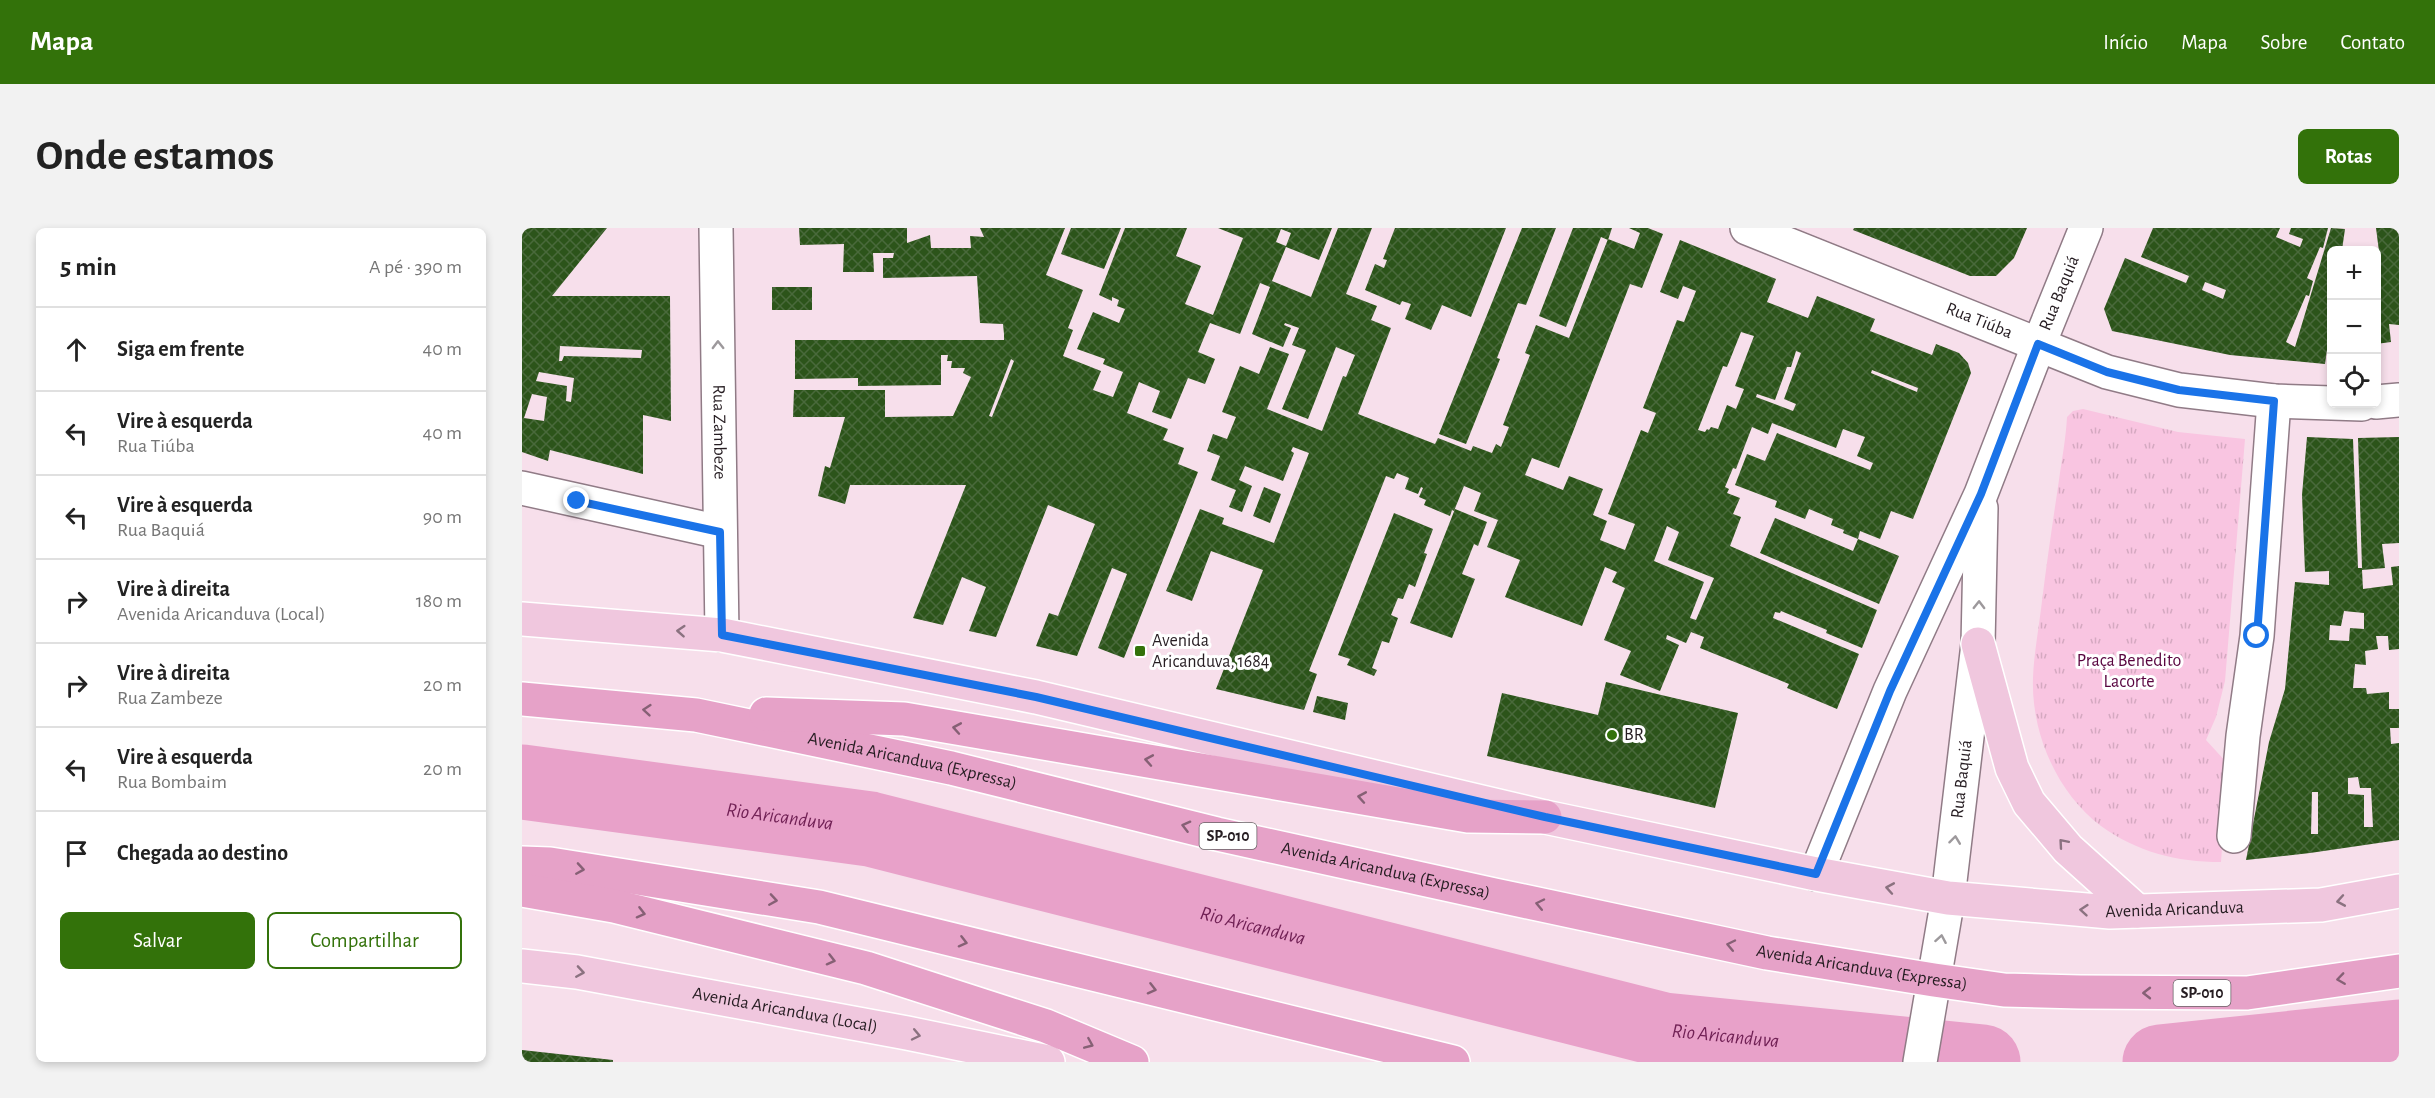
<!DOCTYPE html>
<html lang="pt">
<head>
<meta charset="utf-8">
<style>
	:root { --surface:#fff; --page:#f2f2f2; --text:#222; --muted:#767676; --line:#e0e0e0; --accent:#33720a }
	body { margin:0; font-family:"Alegreya Sans",sans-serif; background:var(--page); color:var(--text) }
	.controls { position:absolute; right:18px; top:18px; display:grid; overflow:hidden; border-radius:9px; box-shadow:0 3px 9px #0003 }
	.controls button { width:54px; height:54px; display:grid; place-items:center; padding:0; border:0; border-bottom:2px solid var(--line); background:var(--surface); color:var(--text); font:30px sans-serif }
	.stop { position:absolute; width:18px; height:18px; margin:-14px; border:4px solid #1a73e8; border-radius:50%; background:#fff }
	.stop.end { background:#1a73e8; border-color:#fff; box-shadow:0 2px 6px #0008 }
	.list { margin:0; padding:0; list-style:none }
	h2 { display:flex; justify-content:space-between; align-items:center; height:78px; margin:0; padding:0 24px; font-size:26px }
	h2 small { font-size:20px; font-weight:400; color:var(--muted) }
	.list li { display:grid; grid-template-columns:39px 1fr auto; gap:18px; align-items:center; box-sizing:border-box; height:84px; padding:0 24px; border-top:2px solid var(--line) }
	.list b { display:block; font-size:22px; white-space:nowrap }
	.list p { margin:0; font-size:20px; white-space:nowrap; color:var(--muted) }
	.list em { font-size:20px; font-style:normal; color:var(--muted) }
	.actions { display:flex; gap:12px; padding:18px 24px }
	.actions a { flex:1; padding:14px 0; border:2px solid var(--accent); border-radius:9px; text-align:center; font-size:21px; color:var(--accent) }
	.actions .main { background:var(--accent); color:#fff }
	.icon { flex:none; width:33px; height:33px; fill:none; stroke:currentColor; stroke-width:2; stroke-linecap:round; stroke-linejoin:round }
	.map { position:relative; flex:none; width:1877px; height:834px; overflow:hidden; border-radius:9px }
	header { display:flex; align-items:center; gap:36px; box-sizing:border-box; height:84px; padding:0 30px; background:var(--accent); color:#fff }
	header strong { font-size:28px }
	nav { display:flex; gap:33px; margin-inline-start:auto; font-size:21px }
	.intro { display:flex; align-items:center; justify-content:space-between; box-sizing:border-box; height:144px; padding:0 36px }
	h1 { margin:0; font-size:42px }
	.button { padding:15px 27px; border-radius:9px; background:var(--accent); color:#fff; font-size:21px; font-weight:700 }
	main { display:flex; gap:36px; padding:0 36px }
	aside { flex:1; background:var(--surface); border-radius:9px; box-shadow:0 3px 9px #0003 }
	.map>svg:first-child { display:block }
	.park { fill:url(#park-tufts) }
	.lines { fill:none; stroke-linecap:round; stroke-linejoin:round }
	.river { stroke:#e8a1c9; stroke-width:75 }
	.building { fill:url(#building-cross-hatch); fill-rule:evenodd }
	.minor-casing { stroke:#907b86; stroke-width:36 }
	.major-casing { stroke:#fff; stroke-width:36 }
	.highway-casing { stroke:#fff; stroke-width:36 }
	.minor { stroke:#fff; stroke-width:33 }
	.major { stroke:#f0c7de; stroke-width:33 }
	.highway { stroke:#e6a2c8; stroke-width:33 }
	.oneway { stroke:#9d999c }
	.oneway2 { stroke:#8b7280 }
	.oneway3 { stroke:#866075 }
	.route { stroke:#1a73e8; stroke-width:8 }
	.poi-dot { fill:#33720a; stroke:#fff; stroke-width:2 }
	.labels { text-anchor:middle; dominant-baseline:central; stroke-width:6; stroke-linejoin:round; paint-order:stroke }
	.shield { fill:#fff; stroke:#676164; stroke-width:1.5 }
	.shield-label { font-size:16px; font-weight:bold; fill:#261d22 }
	.street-label { font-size:18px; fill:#261d22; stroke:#fff }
	.poi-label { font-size:18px; fill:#261d22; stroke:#fff; text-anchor:start }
	.park-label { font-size:18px; fill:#58043f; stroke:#fff }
	.water-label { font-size:20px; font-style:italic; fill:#712155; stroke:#fff }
</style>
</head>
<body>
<header>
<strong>Mapa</strong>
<nav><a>Início</a><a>Mapa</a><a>Sobre</a><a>Contato</a></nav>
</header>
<div class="intro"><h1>Onde estamos</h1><a class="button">Rotas</a></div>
<main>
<aside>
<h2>5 min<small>A pé · 390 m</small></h2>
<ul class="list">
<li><svg class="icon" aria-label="ahead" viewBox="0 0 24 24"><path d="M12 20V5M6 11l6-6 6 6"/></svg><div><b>Siga em frente</b></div><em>40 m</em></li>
<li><svg class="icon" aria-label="left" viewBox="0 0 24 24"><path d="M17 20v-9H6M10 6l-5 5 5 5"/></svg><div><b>Vire à esquerda</b><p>Rua Tiúba</p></div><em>40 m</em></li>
<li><svg class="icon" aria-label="left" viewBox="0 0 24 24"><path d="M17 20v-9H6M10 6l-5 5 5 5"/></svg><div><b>Vire à esquerda</b><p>Rua Baquiá</p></div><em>90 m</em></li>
<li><svg class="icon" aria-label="right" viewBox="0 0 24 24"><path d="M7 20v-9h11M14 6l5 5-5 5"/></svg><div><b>Vire à direita</b><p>Avenida Aricanduva (Local)</p></div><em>180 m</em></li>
<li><svg class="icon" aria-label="right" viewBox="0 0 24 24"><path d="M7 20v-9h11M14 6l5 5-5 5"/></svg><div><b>Vire à direita</b><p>Rua Zambeze</p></div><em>20 m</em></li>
<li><svg class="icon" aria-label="left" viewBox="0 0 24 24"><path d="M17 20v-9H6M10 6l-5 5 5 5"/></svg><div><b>Vire à esquerda</b><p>Rua Bombaim</p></div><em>20 m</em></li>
<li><svg class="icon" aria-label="arrive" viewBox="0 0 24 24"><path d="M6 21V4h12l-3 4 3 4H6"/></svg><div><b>Chegada ao destino</b></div></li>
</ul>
<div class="actions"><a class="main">Salvar</a><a>Compartilhar</a></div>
</aside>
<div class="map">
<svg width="1877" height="834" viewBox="0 0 1877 834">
	<defs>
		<pattern id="park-tufts" width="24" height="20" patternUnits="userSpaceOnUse" patternTransform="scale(1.5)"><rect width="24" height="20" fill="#f9c5e1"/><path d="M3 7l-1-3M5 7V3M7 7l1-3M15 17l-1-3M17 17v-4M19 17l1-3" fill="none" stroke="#d5a9c1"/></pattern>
		<pattern id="building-cross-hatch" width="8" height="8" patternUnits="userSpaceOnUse" patternTransform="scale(1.5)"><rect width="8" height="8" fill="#2c541a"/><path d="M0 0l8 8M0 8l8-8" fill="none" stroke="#49693b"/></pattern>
	</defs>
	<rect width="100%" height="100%" fill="#f7dfeb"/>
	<!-- park -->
	<path class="park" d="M 1561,181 L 1656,204 L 1723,211 L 1703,453 L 1694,489 L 1684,512 L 1706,536 L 1699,634 C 1654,634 1615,624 1579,598 C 1535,565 1509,505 1511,450 C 1512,425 1517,399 1520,373 C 1525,333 1531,292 1537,252 C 1540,231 1544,209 1545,189 L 1551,183 Z"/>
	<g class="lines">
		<!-- river -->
		<g class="river">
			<path id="s1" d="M 0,554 L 348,601 L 1142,802 L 1461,834"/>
			<path d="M 1638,834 L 1877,809"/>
		</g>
	</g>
	<!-- building -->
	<path class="building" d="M 0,0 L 85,0 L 30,68 L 148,68 L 149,193 L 121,187 L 121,246 L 28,222 L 26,233 L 0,224 ZM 38,118 L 120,122 L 119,130 L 42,128 L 40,133 L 37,133 ZM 17,144 L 52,150 L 49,174 L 44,173 L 45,158 L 14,153 ZM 10,166 L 25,169 L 22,193 L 2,190 Z
		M 277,0 L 385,0 L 385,15 L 408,7 L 409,20 L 449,20 L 448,8 L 462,9 L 458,0 L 543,0 L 524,47 L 561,62 L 546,100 L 551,102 L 541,128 L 579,143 L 571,162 L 591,169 L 601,144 L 581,136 L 583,131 L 555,121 L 571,84 L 597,95 L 603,81 L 595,78 L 597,72 L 590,69 L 590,73 L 577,67 L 603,0 L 665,0 L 654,28 L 679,38 L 663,76 L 691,87 L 721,10 L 696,0 L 810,0 L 797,32 L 764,19 L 750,53 L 789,69 L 816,0 L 850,0 L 824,66 L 855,78 L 849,92 L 869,100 L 836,186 L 913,216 L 916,210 L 949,223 L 951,218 L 970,225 L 974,216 L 979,219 L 987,199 L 981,197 L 1008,127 L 1003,125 L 1014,97 L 1047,110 L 1086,11 L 1112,21 L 1118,5 L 1107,0 L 1126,0 L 1141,6 L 1120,60 L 1108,56 L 1037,240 L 1010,230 L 1003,247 L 1041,262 L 1047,248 L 1081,261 L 1071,287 L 1085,293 L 1078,312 L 1103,322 L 1113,296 L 1086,286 L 1119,202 L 1126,205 L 1134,185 L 1121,180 L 1155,92 L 1162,94 L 1174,63 L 1161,58 L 1156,71 L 1138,64 L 1158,12 L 1254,51 L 1245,74 L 1286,90 L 1295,68 L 1353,91 L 1348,103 L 1410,127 L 1414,116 L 1437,125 L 1446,135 L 1449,145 L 1391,291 L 1369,283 L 1358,311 L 1338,303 L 1336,311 L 1321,305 L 1322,302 L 1309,297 L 1311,291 L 1287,281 L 1283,291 L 1253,279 L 1255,273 L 1213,257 L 1225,226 L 1243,233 L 1255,205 L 1348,242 L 1351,235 L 1335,228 L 1343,209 L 1321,201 L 1314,220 L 1250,195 L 1246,206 L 1230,199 L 1214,241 L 1211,240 L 1203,259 L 1207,261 L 1205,265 L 1218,270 L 1211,286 L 1219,289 L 1208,318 L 1355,382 L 1340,420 L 1304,405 L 1305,402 L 1259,383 L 1258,385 L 1253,384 L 1251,390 L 1337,426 L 1315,481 L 1265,460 L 1267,456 L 1178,420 L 1182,409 L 1169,404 L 1164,415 L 1145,407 L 1144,411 L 1157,417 L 1138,463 L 1098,447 L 1109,423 L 1082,412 L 1103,360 L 1090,354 L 1095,344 L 1083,339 L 1060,398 L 983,369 L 998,332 L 965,319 L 976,292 L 952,283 L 959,265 L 942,258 L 932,283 L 930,282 L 928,288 L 902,277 L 904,272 L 897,269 L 901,260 L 899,259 L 896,266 L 883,261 L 887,250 L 875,245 L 872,251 L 864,248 L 787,443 L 795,446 L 782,482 L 694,461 L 741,342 L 689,323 L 670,373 L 644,363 L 678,281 L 702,290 L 700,296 L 752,315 L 787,225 L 771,219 L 769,223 L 772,225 L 761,253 L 723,238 L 717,252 L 730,258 L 720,284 L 707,279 L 714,262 L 689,252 L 698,228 L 685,223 L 691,206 L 705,211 L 714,189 L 700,184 L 718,138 L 737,146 L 748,119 L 767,126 L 745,181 L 800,203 L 821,148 L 824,149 L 833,127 L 814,119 L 786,191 L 760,181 L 784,122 L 770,117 L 777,100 L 763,95 L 762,97 L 769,100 L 761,119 L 730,106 L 748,59 L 738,55 L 718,106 L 688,95 L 676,124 L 693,131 L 683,156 L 666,150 L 649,191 L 630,184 L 638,163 L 617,154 L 605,185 L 646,201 L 641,212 L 662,220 L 656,236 L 676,244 L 602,430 L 576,420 L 605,346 L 590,340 L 555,428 L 514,418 L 527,385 L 536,388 L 573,296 L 526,277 L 474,409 L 447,403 L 464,359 L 440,349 L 421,397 L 391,390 L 444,257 L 328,257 L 323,276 L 296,268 L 303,238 L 308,240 L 323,189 L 271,189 L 272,162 L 363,162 L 363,189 L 431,188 L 449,149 L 441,145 L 443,140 L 429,140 L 430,133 L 425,133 L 426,127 L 419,127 L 419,157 L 336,158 L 336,150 L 273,151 L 273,112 L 482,112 L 482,106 L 481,96 L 458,95 L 455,48 L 361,50 L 361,30 L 371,30 L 372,25 L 351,25 L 352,44 L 321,44 L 322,16 L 278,17 ZM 759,1 L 769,5 L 764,18 L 754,14 ZM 1219,104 L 1232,108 L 1213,158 L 1222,161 L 1214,181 L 1205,177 L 1196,201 L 1189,199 L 1187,202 L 1185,201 L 1183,204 L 1176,202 L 1201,138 L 1205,139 ZM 1274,123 L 1279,125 L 1262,171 L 1274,176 L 1271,183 L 1234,169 L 1235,166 L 1253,172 L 1265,139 L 1269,139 ZM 489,131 L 492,133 L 470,189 L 467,188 ZM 1350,142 L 1396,160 L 1395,164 L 1349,145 ZM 1145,298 L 1157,304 L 1146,332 L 1192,350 L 1174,392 L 1168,390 L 1182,354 L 1132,333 Z
		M 549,0 L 599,0 L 582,41 L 539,26 Z
		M 873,0 L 984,0 L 949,89 L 920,77 L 909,102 L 883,91 L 889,76 L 880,73 L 878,77 L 843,62 L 853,36 L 862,40 L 865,32 L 861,31 Z
		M 1000,0 L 1034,0 L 1004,77 L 996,75 L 975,130 L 978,131 L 944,216 L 917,206 Z
		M 1051,0 L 1090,0 L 1086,12 L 1079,9 L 1044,99 L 1017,88 Z
		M 1332,0 L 1505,0 L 1492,30 L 1474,48 L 1448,48 L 1331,2 Z
		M 1631,0 L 1758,0 L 1754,9 L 1778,19 L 1781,11 L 1767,6 L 1769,0 L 1806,0 L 1801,20 L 1798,19 L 1785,50 L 1791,53 L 1787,68 L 1784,67 L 1764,114 L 1773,119 L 1809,0 L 1823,1 L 1820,22 L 1809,22 L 1809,93 L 1803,136 L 1708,127 L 1590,103 L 1582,81 L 1603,30 L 1664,55 L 1667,48 L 1619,29 ZM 1683,54 L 1704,62 L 1701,71 L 1680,62 Z
		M 1854,0 L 1877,0 L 1877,97 L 1867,96 L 1869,114 L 1854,116 L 1854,40 L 1859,39 Z
		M 250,59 L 290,59 L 290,82 L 250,82 Z
		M 1785,209 L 1831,211 L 1836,340 L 1840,340 L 1836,210 L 1877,209 L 1877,315 L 1860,316 L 1863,340 L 1840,342 L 1841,361 L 1871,357 L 1869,339 L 1877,338 L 1877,421 L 1867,422 L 1866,408 L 1854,408 L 1856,421 L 1843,423 L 1844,437 L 1833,436 L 1831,460 L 1844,460 L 1845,466 L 1867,464 L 1867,481 L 1877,481 L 1877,500 L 1868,500 L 1869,516 L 1877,515 L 1877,612 L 1788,625 L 1724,632 L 1747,514 L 1763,461 L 1773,354 L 1807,357 L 1807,343 L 1783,344 L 1780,267 ZM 1822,383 L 1842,385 L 1842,401 L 1828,400 L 1827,413 L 1807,412 L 1808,397 L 1819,398 ZM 1836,549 L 1838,560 L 1849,560 L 1851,599 L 1842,599 L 1842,567 L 1826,566 L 1826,550 ZM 1790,564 L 1796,564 L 1796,606 L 1789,606 Z
		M 742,259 L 759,266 L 748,295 L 731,288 Z
		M 933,281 L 965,294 L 956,318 L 952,316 L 940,346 L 953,351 L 930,410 L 888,395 Z
		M 872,285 L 911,301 L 902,325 L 905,326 L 893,359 L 887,356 L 881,371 L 876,370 L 869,387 L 876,390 L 867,415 L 860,413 L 850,440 L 855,442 L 852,448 L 825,437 L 828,431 L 816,427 Z
		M 1253,290 L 1331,323 L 1336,311 L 1377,328 L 1357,376 L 1238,325 Z
		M 1084,454 L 1216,485 L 1193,580 L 965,528 L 980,465 L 1076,487 Z
		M 795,468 L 826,475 L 823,492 L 791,484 Z
		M 0,822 L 91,832 L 91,834 L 0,834 Z"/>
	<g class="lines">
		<defs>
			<g id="minor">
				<path id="s2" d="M 194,0 L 200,407"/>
				<path id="s3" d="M 1225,0 L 1585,144 L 1657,162 L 1752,173 L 1840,176"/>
				<path d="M 1854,174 L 1877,172"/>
				<path d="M 0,260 L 198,304"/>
				<path d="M 1712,608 L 1721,508 L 1735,408 L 1752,173"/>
				<path id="s4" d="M 1294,646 L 1368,463 L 1459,266 L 1517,116 L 1564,0"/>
				<path id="s5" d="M 1398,834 L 1426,670 L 1456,416 L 1459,280"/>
			</g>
			<g id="major">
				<path id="s6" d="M 0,391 L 200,407 L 514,469 L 1023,589 L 1294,646 L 1426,670 L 1588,684 L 1799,677 L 1877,663"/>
				<path d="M 1456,416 L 1490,540 L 1507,575 L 1546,621 L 1615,683"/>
				<path id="s7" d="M 0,738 L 55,744 L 385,805 L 526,834"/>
			</g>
			<g id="highway">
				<path id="s8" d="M 0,471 L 174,487 L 429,540 L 695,606 L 973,667 L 1245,725 L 1412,752 L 1482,762 L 1558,764 L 1725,765 L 1877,743"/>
				<path d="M 244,486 L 382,491 L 946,588 L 1023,589"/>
				<path d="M 0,635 L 28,636 L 297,679 L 931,834"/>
				<path d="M 0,662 L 92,678 L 344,740 L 524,798 L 610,834"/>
			</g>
		</defs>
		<!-- minor casing -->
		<use href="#minor" class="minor-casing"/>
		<!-- major casing -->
		<use href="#major" class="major-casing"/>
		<!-- highway casing -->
		<use href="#highway" class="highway-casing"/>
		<!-- minor -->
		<use href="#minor" class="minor"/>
		<!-- major -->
		<use href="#major" class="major"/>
		<!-- highway -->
		<use href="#highway" class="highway"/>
	</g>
	<!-- one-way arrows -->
	<defs><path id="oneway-chevron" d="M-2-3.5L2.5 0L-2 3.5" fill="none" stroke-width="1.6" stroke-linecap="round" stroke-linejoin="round" transform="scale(1.5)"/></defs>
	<g class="oneway">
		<use href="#oneway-chevron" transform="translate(196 117) rotate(-91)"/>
		<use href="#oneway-chevron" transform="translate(1457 377) rotate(-89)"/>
		<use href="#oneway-chevron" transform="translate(1433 612) rotate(-83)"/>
		<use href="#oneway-chevron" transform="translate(1419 711) rotate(-80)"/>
	</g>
	<g class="oneway2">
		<use href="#oneway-chevron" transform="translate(159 403) rotate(-176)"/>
		<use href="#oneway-chevron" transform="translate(1541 615) rotate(-131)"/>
		<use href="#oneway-chevron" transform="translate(1368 660) rotate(-170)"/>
		<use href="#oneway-chevron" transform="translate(1819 673) rotate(170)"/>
		<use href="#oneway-chevron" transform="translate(1562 682) rotate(-175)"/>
		<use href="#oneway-chevron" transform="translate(58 744) rotate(9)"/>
		<use href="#oneway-chevron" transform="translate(394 807) rotate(12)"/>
	</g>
	<g class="oneway3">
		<use href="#oneway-chevron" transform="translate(125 482) rotate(-175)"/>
		<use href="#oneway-chevron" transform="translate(435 500) rotate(-170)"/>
		<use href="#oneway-chevron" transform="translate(627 532) rotate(-170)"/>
		<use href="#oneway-chevron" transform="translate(840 569) rotate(-170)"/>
		<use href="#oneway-chevron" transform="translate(664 598) rotate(-166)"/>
		<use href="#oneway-chevron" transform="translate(58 641) rotate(9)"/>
		<use href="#oneway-chevron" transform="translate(251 672) rotate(9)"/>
		<use href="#oneway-chevron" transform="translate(1018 676) rotate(-168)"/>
		<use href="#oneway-chevron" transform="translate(119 685) rotate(14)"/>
		<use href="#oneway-chevron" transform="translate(441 714) rotate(14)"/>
		<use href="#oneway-chevron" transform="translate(1209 717) rotate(-168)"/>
		<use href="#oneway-chevron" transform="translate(309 732) rotate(14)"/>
		<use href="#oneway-chevron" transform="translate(1819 751) rotate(172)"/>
		<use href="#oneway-chevron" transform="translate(630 761) rotate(14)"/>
		<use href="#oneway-chevron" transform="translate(1625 765) rotate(-180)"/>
		<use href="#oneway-chevron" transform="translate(567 816) rotate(23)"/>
	</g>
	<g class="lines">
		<!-- route -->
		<path class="route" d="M 55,273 L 198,304 L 200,407 L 514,469 L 1023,589 L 1294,646 L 1368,463 L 1459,266 L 1516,116 L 1585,144 L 1657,162 L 1752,173 L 1735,408"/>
	</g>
	<!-- markers -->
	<g class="poi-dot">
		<rect x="612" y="417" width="12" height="12" rx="3"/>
		<circle cx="1090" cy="507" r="6"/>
	</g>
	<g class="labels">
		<!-- shield labels -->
		<g class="shield">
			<rect x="677.5" y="595" width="57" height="26" rx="4.5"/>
			<rect x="1651.5" y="752" width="57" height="26" rx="4.5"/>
		</g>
		<g class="shield-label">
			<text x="706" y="608">SP-010</text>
			<text x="1680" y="765">SP-010</text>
		</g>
		<!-- street labels -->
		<g class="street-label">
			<text stroke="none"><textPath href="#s4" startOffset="630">Rua Baquiá</textPath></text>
			<text stroke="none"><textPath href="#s3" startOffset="250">Rua Tiúba</textPath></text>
			<text stroke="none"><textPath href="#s2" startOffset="204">Rua Zambeze</textPath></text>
			<text stroke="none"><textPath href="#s8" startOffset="396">Avenida Aricanduva (Expressa)</textPath></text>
			<text stroke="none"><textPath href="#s5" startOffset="286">Rua Baquiá</textPath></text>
			<text stroke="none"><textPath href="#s8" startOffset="882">Avenida Aricanduva (Expressa)</textPath></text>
			<text stroke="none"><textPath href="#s6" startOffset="1682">Avenida Aricanduva</textPath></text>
			<text stroke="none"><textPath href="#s8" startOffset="1368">Avenida Aricanduva (Expressa)</textPath></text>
			<text stroke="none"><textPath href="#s7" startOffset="267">Avenida Aricanduva (Local)</textPath></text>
		</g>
		<!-- poi labels -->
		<g class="poi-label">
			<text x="630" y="413">Avenida<tspan x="630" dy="21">Aricanduva, 1684</tspan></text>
			<text x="1102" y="507">BR</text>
		</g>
		<!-- park labels -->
		<g class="park-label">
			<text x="1607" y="433">Praça Benedito<tspan x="1607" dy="21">Lacorte</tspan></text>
		</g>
		<!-- water labels -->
		<g class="water-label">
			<text stroke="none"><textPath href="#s1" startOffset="260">Rio Aricanduva</textPath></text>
			<text stroke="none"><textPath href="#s1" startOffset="746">Rio Aricanduva</textPath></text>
			<text stroke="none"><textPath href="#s1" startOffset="1232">Rio Aricanduva</textPath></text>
		</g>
	</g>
</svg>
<div class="controls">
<button>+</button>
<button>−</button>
<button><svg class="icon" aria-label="locate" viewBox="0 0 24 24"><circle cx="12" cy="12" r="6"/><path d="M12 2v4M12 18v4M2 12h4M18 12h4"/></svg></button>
</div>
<div class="stop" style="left:1735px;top:408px"></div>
<div class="stop end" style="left:55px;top:273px"></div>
</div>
</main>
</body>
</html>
